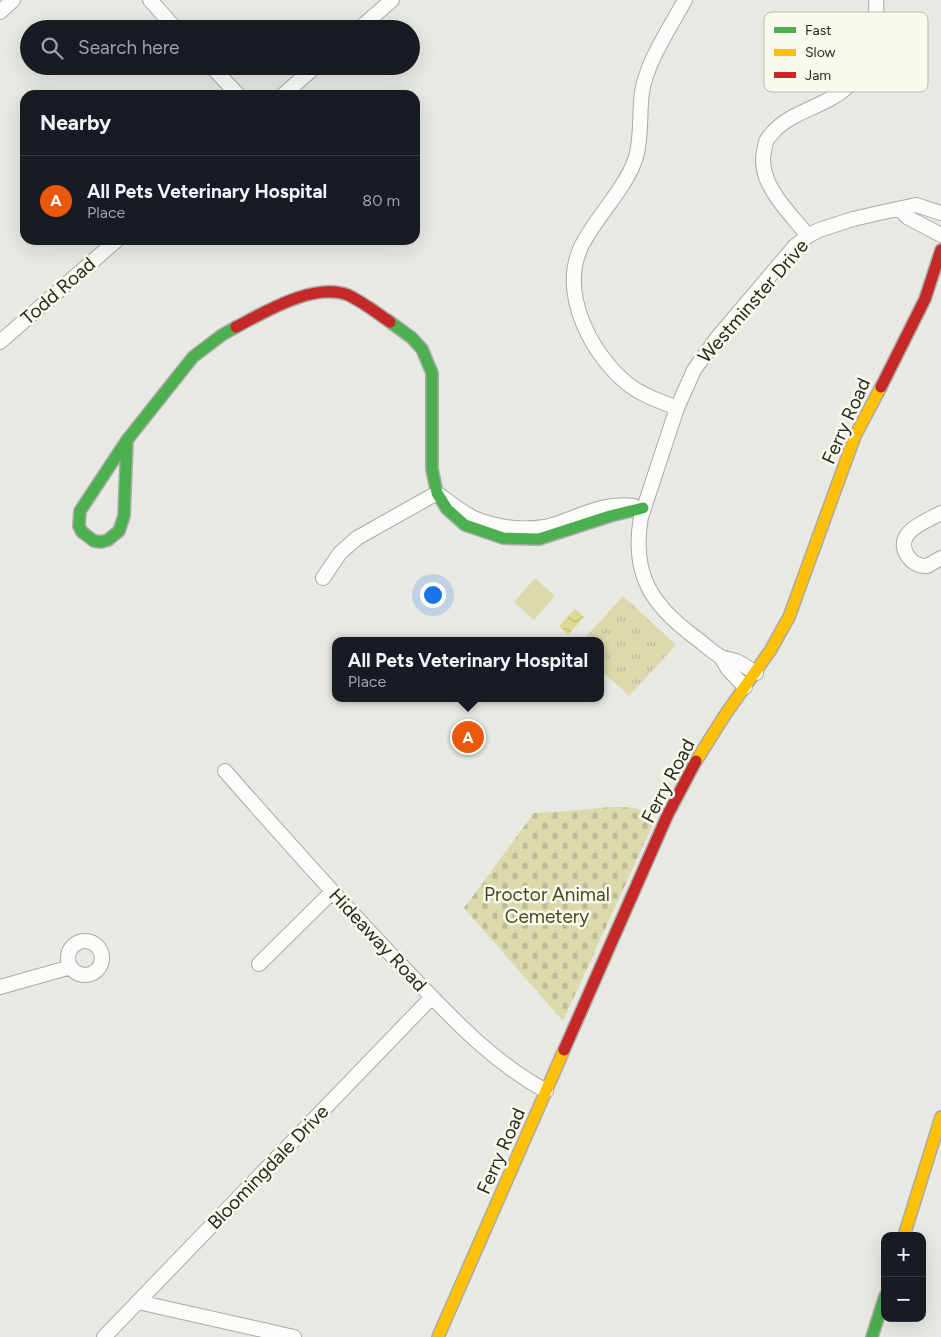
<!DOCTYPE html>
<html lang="en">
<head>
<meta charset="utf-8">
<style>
	:root { --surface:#171b24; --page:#20242c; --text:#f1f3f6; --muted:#9ea1a6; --line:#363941; --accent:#ea580c }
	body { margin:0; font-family:Figtree,sans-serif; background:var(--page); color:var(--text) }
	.controls { position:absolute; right:15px; bottom:15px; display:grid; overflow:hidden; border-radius:10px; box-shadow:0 5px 20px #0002 }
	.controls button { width:45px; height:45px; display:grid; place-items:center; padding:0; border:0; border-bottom:1px solid var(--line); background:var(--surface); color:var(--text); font:25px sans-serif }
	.you { position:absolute; left:432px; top:594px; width:18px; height:18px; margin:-12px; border:4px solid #fff; border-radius:50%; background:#1a73e8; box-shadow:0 0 0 8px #1a73e833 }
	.badge { display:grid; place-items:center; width:32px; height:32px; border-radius:50%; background:var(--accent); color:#fff; font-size:16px; font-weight:700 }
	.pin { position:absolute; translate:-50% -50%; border:2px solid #fff; box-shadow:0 1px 5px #0006 }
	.popup { position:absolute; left:332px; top:637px; width:272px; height:65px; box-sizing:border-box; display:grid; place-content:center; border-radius:10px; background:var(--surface); filter:drop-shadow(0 1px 4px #0005); font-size:16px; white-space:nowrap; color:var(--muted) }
	.popup b { font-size:19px; color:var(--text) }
	.popup::after { content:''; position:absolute; left:50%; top:100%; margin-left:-10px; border:10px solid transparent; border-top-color:var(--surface) }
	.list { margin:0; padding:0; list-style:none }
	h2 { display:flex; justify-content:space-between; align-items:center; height:65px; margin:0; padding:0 20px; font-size:21px }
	h2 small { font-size:16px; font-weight:400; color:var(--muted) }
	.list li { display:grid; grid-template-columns:32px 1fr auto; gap:15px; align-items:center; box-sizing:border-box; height:90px; padding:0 20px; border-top:1px solid var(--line) }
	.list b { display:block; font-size:19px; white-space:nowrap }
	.list p { margin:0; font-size:16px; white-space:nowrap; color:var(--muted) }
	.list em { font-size:16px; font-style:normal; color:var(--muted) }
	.icon { flex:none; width:28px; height:28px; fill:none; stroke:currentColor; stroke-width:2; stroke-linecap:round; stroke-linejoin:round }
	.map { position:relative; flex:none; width:941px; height:1337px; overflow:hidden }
	.search { position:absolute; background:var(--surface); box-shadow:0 5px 20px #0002; left:20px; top:20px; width:400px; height:55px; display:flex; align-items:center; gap:12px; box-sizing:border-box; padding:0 18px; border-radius:28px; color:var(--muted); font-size:19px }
	.panel { position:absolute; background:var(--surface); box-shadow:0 5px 20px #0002; left:20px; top:90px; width:400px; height:155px; border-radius:15px }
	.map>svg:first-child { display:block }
	.grass { fill:#dcdaad }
	.cemetery { fill:url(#cemetery-stones) }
	.park { fill:url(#park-tufts) }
	.water { fill:url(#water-waves) }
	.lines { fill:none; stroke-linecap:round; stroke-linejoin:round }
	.street-casing { stroke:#aaaaa6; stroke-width:16 }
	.fast-casing { stroke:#aaaaa6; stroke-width:14 }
	.slow-casing { stroke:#aaaaa6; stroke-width:14 }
	.jam-casing { stroke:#aaaaa6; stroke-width:14 }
	.street { stroke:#fcfcfb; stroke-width:14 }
	.fast { stroke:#4caf50; stroke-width:11 }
	.slow { stroke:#ffc107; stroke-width:11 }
	.jam { stroke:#c62828; stroke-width:11 }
	.labels { text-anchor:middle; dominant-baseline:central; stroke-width:5; stroke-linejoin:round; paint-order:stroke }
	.street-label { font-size:19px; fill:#292924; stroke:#faf9ed }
	.park-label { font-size:19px; fill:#4b491e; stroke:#faf9ed }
	.key { fill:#faf9ed; stroke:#bbbbb1; stroke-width:1 }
	.key-label { font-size:14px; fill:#292924 }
</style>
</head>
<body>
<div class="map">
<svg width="941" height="1337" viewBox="0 0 941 1337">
	<defs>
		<pattern id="cemetery-stones" width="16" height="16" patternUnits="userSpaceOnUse" patternTransform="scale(1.25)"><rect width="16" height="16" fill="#dcdaad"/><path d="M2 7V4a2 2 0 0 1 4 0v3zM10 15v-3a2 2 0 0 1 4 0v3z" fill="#bdbb95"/></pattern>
		<pattern id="park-tufts" width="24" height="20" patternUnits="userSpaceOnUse" patternTransform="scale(1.25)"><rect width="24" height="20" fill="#dcdaad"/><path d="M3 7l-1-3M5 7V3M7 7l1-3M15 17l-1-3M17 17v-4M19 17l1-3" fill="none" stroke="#bdbb95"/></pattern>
		<pattern id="water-waves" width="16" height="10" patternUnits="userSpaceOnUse" patternTransform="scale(1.25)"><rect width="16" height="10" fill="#ddd990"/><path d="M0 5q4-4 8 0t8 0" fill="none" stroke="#beba7c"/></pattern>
	</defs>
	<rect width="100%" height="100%" fill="#e9e9e3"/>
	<!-- grass -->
	<path class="grass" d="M 535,578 L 555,596 L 534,620 L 514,602 Z"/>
	<!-- cemetery -->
	<path class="cemetery" d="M 610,807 C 626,807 646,806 654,822 L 563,1021 L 464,908 L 534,813 L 582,810 Z"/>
	<!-- park -->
	<path class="park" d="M 623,596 L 676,645 L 629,696 L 601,670 L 600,641 L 582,641 Z"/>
	<!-- water -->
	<path class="water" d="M 575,609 L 584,617 L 568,635 L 559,626 Z"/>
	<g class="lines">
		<defs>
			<path id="street" d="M 150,0 L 176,29
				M 0,12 L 13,0
				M 359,29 L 392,0
				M 211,66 L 238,95
				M 283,95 L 316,66
				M 900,209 L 907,217 L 941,235
				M 808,236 C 794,218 774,199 766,177 C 763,168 762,160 764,151 C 765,148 765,143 767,140 C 768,137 772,134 774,131 C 794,110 825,107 846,88 C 867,68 878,28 876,0
				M 0,342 L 117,240
				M 677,408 C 660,401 643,396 629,385 C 592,356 559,294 581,247 C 596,216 626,189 636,157 C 642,136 639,114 642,92 C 647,61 670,28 685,0
				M 941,513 C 925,522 894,532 907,555 C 912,563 918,566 927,566 L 941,558
				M 323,578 L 340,553 L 357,538 L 437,493 C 449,502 462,513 476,519 C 501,529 534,532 559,523 C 584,514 607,502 634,506
				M 721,657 L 728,669 L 745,687
				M 756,673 C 749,669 743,664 736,661 C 731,659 725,659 721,657 C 712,652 704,644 696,638 C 651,605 631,574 641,517 L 677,408 L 694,370 L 717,338 L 795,246 L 808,236 L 819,230 L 853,219 L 879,213 L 916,205 L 941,213
				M 225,771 C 282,836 339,900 398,962 C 445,1010 487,1059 546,1091
				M68 958a17 17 0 1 1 34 0a17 17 0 1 1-34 0Z
				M 259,964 L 332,892
				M 0,987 L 71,967
				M 138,1302 L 294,1337
				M 104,1337 L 432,997"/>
			<path id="fast" d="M 390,322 L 412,338 L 422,349 L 432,373 L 432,469 L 437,493 L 447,509 L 465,525 L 503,538 L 539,539 L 610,516 L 643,508
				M 127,440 L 124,516 L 119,531 L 108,540 L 101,542 L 94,541 L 82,532 L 79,526 L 80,511 L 127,440 L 193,357 L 222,335 L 236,327
				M 872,1337 L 885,1296"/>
			<path id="slow" d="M 696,761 L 725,715 L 770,651 L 789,617 L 855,436 L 881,387
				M 904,1236 L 941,1117
				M 438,1337 L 564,1050"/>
			<path id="jam" d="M 236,327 C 265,312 314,282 348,295 C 363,302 377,313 390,322
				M 881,387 L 925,299 L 941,250
				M 564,1050 L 668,814 L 696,761"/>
		</defs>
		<!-- street casing -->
		<use href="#street" class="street-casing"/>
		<!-- fast casing -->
		<use href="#fast" class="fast-casing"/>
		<!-- slow casing -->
		<use href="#slow" class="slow-casing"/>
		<!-- jam casing -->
		<use href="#jam" class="jam-casing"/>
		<!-- street -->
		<use href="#street" class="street"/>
		<!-- fast -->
		<use href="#fast" class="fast"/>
		<!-- slow -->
		<use href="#slow" class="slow"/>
		<!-- jam -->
		<use href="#jam" class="jam"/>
	</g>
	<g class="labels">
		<!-- street labels -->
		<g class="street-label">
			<text transform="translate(58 291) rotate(-41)">Todd Road</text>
			<text transform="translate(753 301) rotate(-49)">Westminster Drive</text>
			<text transform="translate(846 421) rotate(-66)">Ferry Road</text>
			<text transform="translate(668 781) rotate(-62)">Ferry Road</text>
			<text transform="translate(378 940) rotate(47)">Hideaway Road</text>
			<text transform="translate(501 1151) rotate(-66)">Ferry Road</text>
			<text transform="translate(268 1167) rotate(-46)">Bloomingdale Drive</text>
		</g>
		<!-- park labels -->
		<g class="park-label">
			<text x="547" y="894">Proctor Animal<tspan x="547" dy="22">Cemetery</tspan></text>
		</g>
	</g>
	<!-- legend -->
	<rect x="764" y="12" width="164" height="80" rx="8" class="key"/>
	<rect x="774" y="27" width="22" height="6" fill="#4caf50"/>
	<rect x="774" y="49" width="22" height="7" fill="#ffc107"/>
	<rect x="774" y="72" width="22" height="6" fill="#c62828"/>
	<g class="key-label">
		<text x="805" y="35">Fast</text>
		<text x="805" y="57">Slow</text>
		<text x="805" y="80">Jam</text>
	</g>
</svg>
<div class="controls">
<button>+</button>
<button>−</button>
</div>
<div class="you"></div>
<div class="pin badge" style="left:468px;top:737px">A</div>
<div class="popup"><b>All Pets Veterinary Hospital</b>Place</div>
<div class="search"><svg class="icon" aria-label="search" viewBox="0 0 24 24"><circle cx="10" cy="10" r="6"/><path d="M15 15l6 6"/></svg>Search here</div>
<section class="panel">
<h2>Nearby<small></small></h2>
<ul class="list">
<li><span class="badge">A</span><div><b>All Pets Veterinary Hospital</b><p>Place</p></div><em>80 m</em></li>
</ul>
</section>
</div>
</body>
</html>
